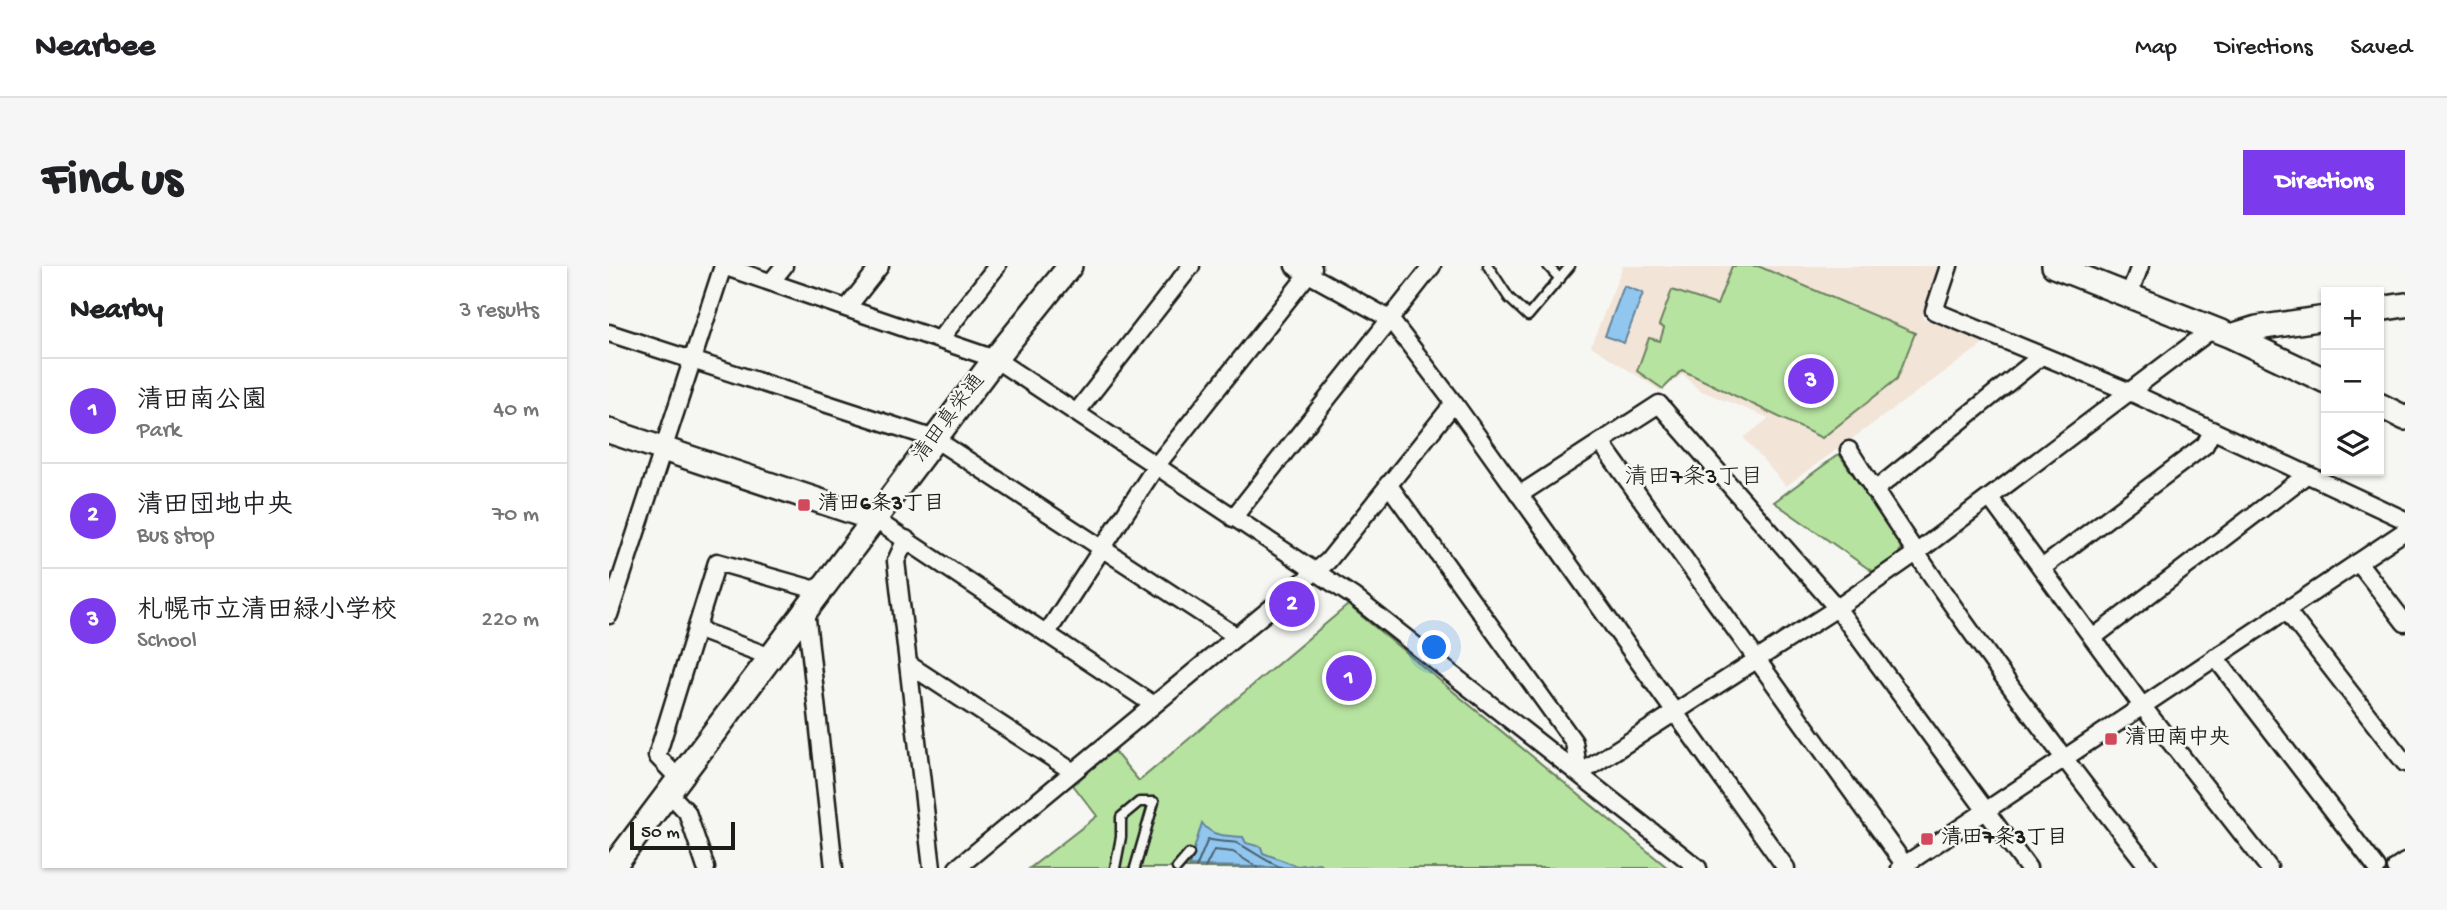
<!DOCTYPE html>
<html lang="en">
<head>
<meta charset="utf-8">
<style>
	:root { --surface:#fff; --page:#f6f6f6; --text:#202124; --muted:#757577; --line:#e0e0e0; --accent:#7c3aed }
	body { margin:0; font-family:"Gochi Hand","Klee One",sans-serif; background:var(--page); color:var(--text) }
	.controls { position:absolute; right:21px; top:21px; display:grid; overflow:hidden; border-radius:0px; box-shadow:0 2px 5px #0004 }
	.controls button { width:63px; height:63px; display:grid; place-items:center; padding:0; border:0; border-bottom:2px solid var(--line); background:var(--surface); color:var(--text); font:35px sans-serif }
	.scale { position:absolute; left:21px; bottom:18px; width:105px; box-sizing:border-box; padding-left:7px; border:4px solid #1c1c1c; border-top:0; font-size:19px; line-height:24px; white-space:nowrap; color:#1c1c1c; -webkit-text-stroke:5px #f6f6f2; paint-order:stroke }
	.you { position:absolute; left:826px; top:382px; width:24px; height:24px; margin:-18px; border:5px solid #fff; border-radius:50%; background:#1a73e8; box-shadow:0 0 0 10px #1a73e833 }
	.badge { display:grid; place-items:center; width:46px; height:46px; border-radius:50%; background:var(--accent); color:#fff; font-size:23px; font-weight:700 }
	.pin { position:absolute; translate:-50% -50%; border:4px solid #fff; box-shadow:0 2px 7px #0006 }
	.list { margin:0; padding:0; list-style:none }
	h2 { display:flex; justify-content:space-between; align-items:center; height:91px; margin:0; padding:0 28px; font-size:30px }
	h2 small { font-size:23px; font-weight:400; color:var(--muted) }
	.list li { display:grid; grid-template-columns:46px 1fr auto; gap:21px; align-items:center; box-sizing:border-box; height:105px; padding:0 28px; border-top:2px solid var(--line) }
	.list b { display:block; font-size:26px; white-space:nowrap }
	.list p { margin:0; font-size:23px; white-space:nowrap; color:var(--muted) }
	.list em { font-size:23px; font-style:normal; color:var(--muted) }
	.icon { flex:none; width:38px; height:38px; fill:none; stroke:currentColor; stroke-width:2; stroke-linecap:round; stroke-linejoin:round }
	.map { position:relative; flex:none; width:1796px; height:602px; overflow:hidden; border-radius:0px }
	header { display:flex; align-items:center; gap:42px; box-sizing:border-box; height:98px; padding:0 35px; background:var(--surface); border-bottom:2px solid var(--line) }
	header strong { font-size:33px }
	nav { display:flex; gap:38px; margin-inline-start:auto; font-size:24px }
	.intro { display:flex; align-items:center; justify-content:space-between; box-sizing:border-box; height:168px; padding:0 42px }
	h1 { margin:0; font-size:49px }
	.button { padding:18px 32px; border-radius:0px; background:var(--accent); color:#fff; font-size:24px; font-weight:700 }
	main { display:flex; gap:42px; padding:0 42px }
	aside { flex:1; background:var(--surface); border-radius:0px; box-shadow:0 2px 5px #0004 }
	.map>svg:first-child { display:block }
	.built { fill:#f2e4d7 }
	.green { fill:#b7e3a0; stroke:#6a805e; stroke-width:2 }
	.water { fill:#91c7ef; stroke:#62839b; stroke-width:2 }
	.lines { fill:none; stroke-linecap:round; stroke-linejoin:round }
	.shore { stroke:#4b6070; stroke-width:2 }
	.lane-casing { stroke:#1c1c1c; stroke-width:13 }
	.street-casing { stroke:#1c1c1c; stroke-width:21 }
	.secondary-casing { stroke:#1c1c1c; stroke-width:28 }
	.lane { stroke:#f6f6f2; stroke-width:8 }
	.street { stroke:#f6f6f2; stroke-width:16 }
	.secondary { stroke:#f6f6f2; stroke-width:23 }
	.poi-dot { fill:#d1495b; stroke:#f6f6f2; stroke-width:2.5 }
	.labels { text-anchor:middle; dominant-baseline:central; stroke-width:5; stroke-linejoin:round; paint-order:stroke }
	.street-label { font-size:21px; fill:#1c1c1c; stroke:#f6f6f2 }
	.poi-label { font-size:21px; font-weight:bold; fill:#1c1c1c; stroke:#f6f6f2; text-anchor:start }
	.neighbourhood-label { font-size:23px; fill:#1c1c1c; stroke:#f6f6f2 }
</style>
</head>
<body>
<header>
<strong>Nearbee</strong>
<nav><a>Map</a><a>Directions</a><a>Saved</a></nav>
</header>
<div class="intro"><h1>Find us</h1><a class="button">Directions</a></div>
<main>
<aside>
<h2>Nearby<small>3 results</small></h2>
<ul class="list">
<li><span class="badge">1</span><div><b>清田南公園</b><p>Park</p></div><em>40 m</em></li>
<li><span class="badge">2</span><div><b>清田団地中央</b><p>Bus stop</p></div><em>70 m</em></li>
<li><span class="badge">3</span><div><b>札幌市立清田緑小学校</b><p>School</p></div><em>220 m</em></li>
</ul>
</aside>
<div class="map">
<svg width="1796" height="602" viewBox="0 0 1796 602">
	<rect width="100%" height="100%" fill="#f6f6f2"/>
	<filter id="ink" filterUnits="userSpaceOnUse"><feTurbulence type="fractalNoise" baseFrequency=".0143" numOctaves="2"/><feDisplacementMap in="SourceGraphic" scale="14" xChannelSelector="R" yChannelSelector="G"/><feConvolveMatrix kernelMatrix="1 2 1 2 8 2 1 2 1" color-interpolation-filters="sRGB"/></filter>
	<g filter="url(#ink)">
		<!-- built -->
		<path class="built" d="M 1014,0 L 1330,0 L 1313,52 L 1376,77 L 1177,220 L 1135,172 L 1160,152 L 1090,124 L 1074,108 L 1052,125 L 982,80 Z"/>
		<!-- green -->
		<path class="green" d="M 1123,0 L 1149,0 L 1306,67 L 1288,113 L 1213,172 L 1073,104 L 1054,123 L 1028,105 L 1040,72 L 1051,75 L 1055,62 L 1050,59 L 1063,24 L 1108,39 Z
			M 1230,188 L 1292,280 L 1290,288 L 1264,306 L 1165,236 Z
			M 739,339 L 1059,602 L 421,602 L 488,550 L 464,519 L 504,484 L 530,515 Z"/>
		<!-- water -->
		<path class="water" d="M 1015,20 L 1034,27 L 1015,77 L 996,70 Z
			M 593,557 C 604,572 617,569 634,571 L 637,577 L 652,581 L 654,587 L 688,600 L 710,597 L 717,602 L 580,600 Z"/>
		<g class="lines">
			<!-- shore -->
			<path class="shore" d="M 587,602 L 599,573 C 607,576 625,576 628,577 C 643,584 655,595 674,602
				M 596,602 L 605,584 L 624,586 L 649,602"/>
			<defs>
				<path id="lane" d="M 879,0 L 900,32 L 919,50 L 961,0
					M 939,0 L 951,13
					M 506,602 L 512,571 L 512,551 L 530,536 L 545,536 L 526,602
					M 568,602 L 580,588"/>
				<path id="street" d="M 114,0 L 386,93 L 745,331 L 1089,602
					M 685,0 L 781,53 L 845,137 L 1177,602
					M 1340,0 L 1325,45 L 1521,126 L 1796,254
					M 162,16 L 175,0
					M 1520,29 L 1531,0
					M 238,42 L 271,0
					M 0,67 L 326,173 L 627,370
					M 331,73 L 388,0
					M 467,147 L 582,0
					M 992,177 L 1298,602
					M 1240,184 C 1331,329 1434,467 1540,602
					M 779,218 L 965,476 L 970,508 L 1228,342 L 1307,287 L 1602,64
					M 1265,225 L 1431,91
					M 910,229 L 1050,138 L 1228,342 L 1419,602
					M 1381,232 L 1534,441 L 1660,602
					M 624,252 L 823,0
					M 265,253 L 545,439
					M 297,273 L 287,295 L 323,602
					M 1749,296 L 1796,357
					M 1433,302 L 1596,179 L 1603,165
					M 197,344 L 225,602
					M 1677,344 L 1796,497
					M 0,349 L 114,0
					M 87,363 L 162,391
					M 438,367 L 547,200 L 704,2
					M 1485,371 L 1696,210
					M 1606,391 L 1768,602
					M 299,398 L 463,505
					M 70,513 L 48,490 L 108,296 L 211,325
					M 60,527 L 78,546 L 97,602
					M 348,602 L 719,295 L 845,137
					M 1291,602 L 1796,265
					M 1787,602 L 1796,596"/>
				<path id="secondary" d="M 1445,0 L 1622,70 L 1648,62 L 1717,52
					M 1770,43 L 1796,39
					M 1622,70 L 1717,115
					M 1770,139 L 1796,152
					M 0,165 L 265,253
					M 3,602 L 386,93 L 461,0"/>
			</defs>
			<!-- lane casing -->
			<use href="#lane" class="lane-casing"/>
			<!-- street casing -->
			<use href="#street" class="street-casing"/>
			<!-- secondary casing -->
			<use href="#secondary" class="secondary-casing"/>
			<!-- lane -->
			<use href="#lane" class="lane"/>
			<!-- street -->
			<use href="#street" class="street"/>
			<!-- secondary -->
			<use href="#secondary" class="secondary"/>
		</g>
	</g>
	<!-- markers -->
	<g class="poi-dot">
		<rect x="188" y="232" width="14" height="14" rx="3.5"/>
		<rect x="1495" y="466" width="14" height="14" rx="3.5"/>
		<rect x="1311" y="566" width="14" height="14" rx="3.5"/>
	</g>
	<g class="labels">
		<!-- street labels -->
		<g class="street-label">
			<text transform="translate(341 153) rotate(-53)">清田真栄通</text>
		</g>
		<!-- poi labels -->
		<g class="poi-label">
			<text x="209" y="239">清田6条3丁目</text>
			<text x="1516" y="473">清田南中央</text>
			<text x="1332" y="573">清田7条3丁目</text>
		</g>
		<!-- neighbourhood labels -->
		<g class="neighbourhood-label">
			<text x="1085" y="212">清田7条3丁目</text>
		</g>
	</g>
</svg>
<div class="controls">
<button>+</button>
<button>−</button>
<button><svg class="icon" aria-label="layers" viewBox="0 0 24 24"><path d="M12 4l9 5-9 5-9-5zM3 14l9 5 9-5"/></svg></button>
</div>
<div class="scale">50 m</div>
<div class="you"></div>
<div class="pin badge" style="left:740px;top:412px">1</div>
<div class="pin badge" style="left:683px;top:338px">2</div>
<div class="pin badge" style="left:1202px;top:115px">3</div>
</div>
</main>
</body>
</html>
